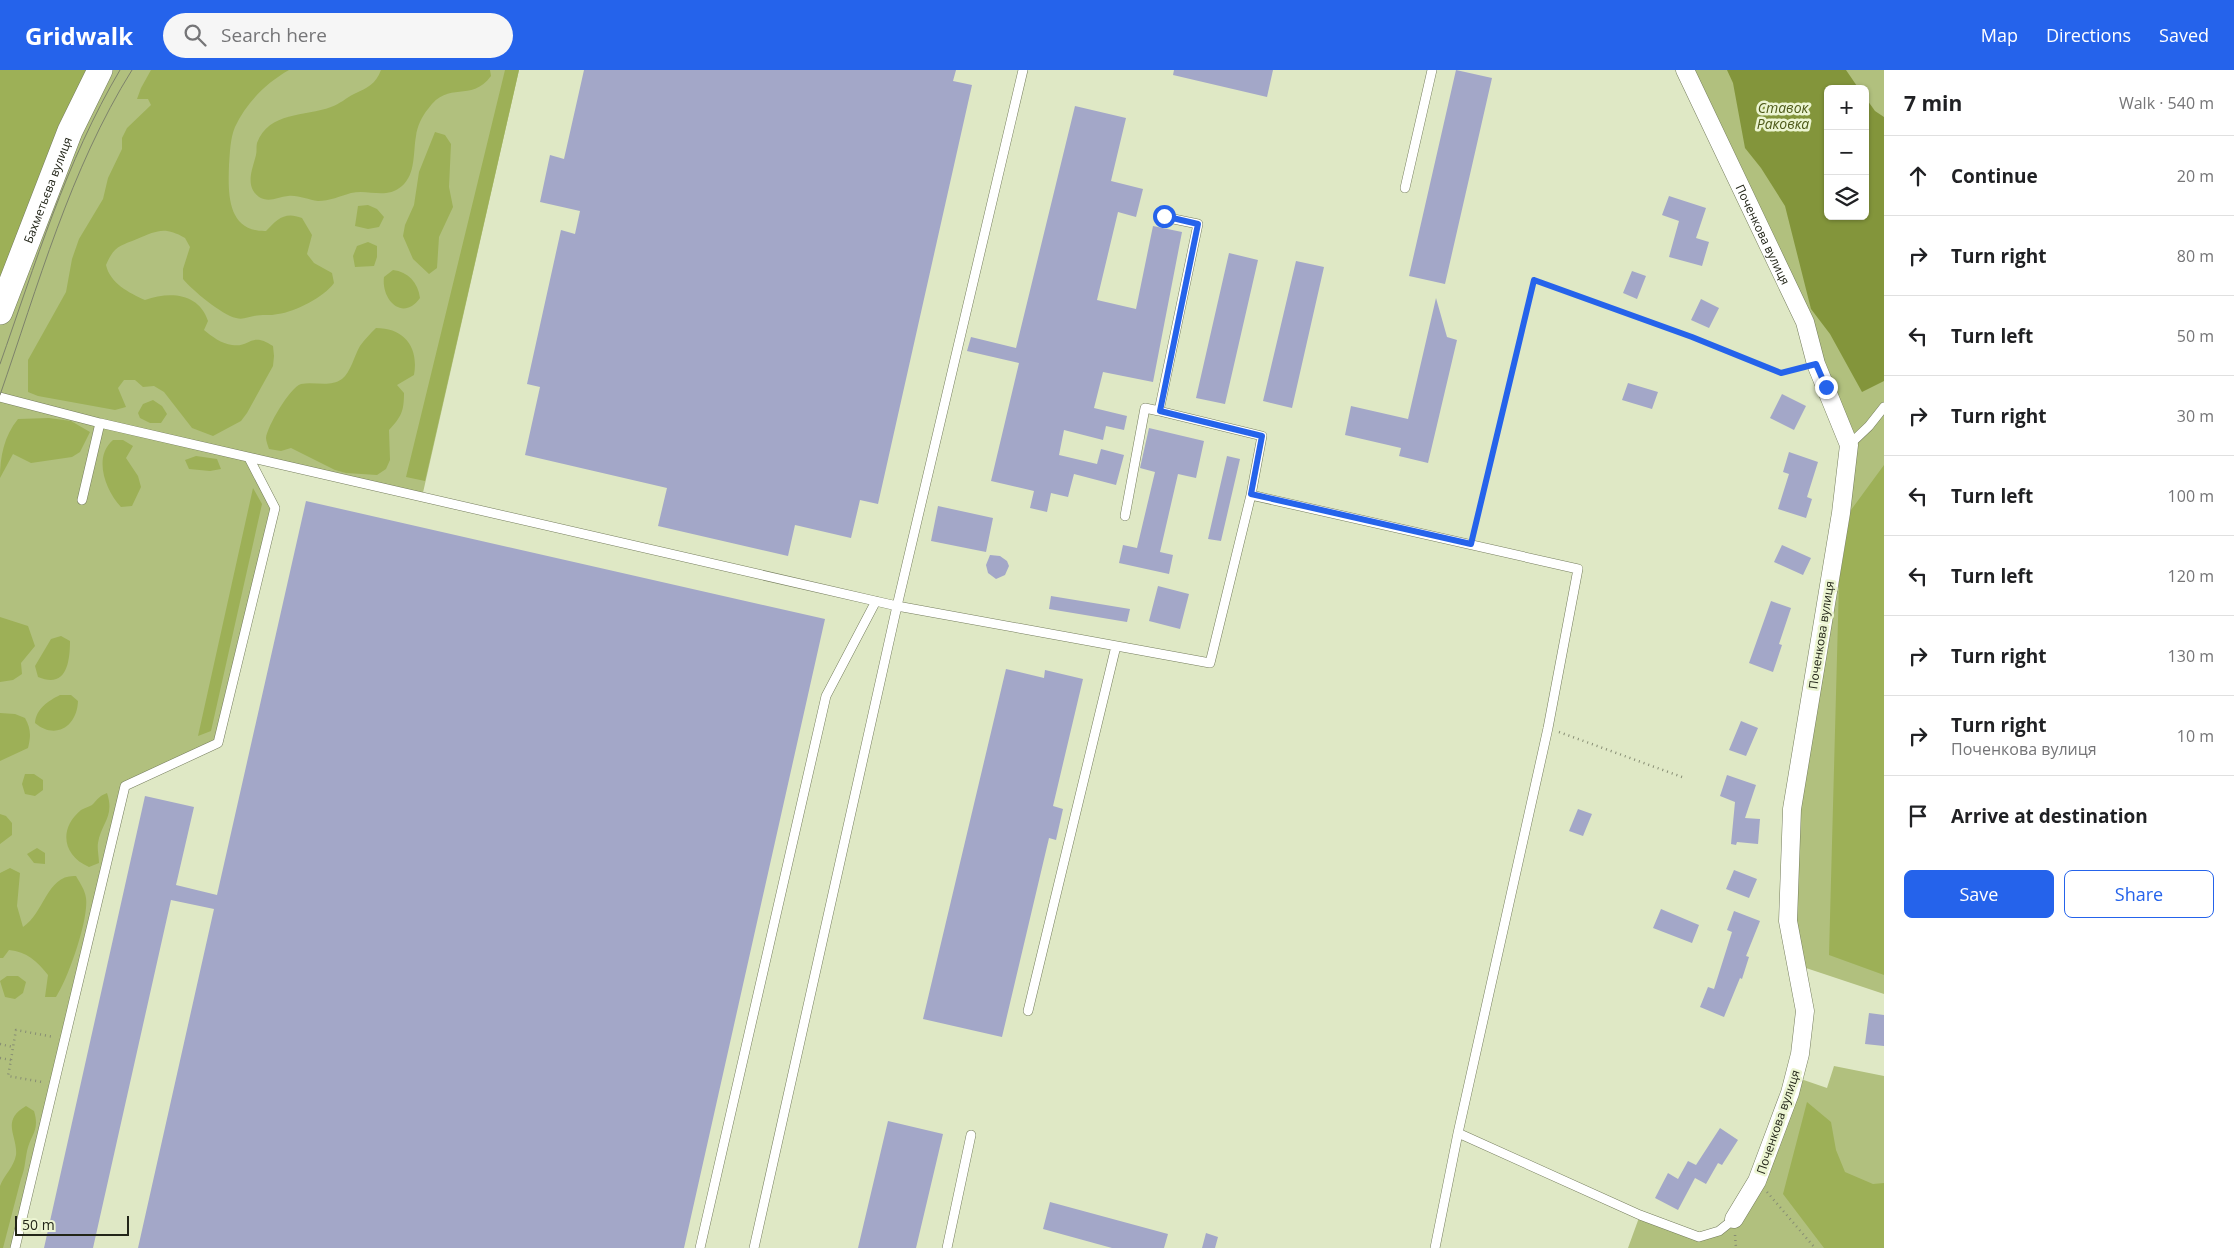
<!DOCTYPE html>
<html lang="en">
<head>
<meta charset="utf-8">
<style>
	:root { --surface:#fff; --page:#f6f6f6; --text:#202124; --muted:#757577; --line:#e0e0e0; --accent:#2563eb }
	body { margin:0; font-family:"Open Sans",sans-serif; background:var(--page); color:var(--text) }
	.controls { position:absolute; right:15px; top:15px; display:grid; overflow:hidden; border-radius:8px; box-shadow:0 1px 4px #0004 }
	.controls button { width:45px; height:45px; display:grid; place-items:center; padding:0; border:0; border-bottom:1px solid var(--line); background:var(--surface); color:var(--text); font:25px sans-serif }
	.scale { position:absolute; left:15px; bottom:12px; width:114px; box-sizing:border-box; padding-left:5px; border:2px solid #222518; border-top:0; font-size:14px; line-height:18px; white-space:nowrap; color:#222518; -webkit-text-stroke:4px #ecf5d2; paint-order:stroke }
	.stop { position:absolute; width:15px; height:15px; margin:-11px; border:4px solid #2563eb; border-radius:50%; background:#fff }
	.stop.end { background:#2563eb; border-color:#fff; box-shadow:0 1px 5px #0008 }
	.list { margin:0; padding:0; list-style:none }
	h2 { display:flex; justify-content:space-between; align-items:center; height:65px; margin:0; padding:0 20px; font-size:21px }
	h2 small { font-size:16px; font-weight:400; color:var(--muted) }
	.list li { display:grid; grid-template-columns:32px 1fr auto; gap:15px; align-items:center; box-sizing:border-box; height:80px; padding:0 20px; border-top:1px solid var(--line) }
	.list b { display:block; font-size:19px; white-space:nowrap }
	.list p { margin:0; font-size:16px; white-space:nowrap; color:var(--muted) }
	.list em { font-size:16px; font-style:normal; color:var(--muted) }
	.actions { display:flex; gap:10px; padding:15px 20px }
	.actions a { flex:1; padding:11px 0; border:1px solid var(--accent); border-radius:8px; text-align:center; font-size:18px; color:var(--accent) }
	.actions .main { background:var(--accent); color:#fff }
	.icon { flex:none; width:28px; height:28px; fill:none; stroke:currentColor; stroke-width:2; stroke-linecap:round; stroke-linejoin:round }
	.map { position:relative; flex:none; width:1884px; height:1178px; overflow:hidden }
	header { display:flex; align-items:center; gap:30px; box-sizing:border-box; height:70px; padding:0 25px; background:var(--accent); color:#fff }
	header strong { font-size:24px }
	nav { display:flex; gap:28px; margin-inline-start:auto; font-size:18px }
	.search { width:350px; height:45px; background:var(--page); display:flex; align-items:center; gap:12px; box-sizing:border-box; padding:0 18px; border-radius:28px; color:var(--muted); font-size:19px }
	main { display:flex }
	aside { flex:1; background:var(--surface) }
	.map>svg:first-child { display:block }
	.green { fill:#b1c07e; fill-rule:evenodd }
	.forest { fill:#9db057 }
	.water { fill:#83953b }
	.building { fill:#a3a7c8 }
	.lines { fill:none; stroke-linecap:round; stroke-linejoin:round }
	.lane-casing { stroke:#757d5d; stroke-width:10 }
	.street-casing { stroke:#757d5d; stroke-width:19 }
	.secondary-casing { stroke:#757d5d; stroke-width:26 }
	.path { stroke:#878d74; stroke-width:2.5; stroke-dasharray:1 4; stroke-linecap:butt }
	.lane { stroke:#fff; stroke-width:9 }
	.street { stroke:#fff; stroke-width:18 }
	.secondary { stroke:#fff; stroke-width:25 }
	.tram { stroke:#7d826b; stroke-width:1 }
	.route { stroke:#2563eb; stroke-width:6 }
	.labels { text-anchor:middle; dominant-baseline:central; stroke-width:5; stroke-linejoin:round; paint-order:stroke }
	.street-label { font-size:12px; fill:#222518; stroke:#ecf5d2 }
	.water-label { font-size:14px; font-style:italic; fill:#4d5918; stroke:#ecf5d2 }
</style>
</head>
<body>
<header>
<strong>Gridwalk</strong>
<div class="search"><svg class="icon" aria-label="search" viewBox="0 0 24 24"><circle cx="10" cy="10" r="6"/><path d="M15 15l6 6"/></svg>Search here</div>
<nav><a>Map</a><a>Directions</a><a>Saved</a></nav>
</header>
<main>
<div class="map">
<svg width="1884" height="1178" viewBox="0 0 1884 1178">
	<rect width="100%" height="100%" fill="#dfe8c5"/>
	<!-- green -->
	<path class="green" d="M 100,0 L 519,0 L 422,427 L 250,388 L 275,438 L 218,673 L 125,716 L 15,1178 L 0,1178 L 0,242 Z
		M 1685,0 L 1884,0 L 1884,924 L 1797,895 L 1792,739 L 1849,375 L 1829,321 ZM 1828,19 L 1865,19 L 1865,146 L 1828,146 Z
		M 1834,996 L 1884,1006 L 1884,1178 L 1628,1178 L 1640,1145 L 1699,1167 L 1734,1149 L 1795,1007 L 1827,1018 Z"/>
	<!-- forest -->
	<path class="forest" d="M 0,0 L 100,0 L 0,242 Z
		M 151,0 L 289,0 C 266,13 246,33 235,57 C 230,69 230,83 229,95 C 228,123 227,162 266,161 C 277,149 285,141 302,148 L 312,165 L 307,184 L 314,193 L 332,203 L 334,213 C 324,227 295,242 278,244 C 270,246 262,244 254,246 C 248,247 243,250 236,248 C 222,245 192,220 183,209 L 183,199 L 190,177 L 185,168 C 164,156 157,161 137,169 C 120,176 114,176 106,195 C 110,213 129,223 145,230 C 170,221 199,223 208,251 L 204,260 C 211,266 222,274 232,275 C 251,278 250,261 273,276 L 274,286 L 273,296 L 247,343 L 241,351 L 213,366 L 192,358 L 164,322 L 154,316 L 143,317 L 135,310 L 124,310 L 118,318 L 126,337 L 115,340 L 38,326 L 28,322 L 28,290 L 66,222 L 72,189 L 79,169 L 103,129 L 108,108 L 122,79 L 122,68 L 127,58 L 151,35 L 148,29 L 137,29 L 141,18 Z
		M 381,0 L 490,0 L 491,6 C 470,34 449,9 428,39 C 422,46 417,57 416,66 C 413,82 416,104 402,116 C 385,130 370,119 351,123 C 341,126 329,131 318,131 C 308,130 299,125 288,126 C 278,127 269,133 259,127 C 244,116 253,98 256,85 C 257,81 256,77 257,73 C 269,41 305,47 331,37 C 340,34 346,28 354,24 C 367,18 376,14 381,0 Z
		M 505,0 L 519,0 L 425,411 L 406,407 Z
		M 435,62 L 445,65 L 451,74 L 449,117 L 453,137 L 439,167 L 437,198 L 429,204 L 413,189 L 403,166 L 405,155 L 414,135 L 419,102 Z
		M 368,135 L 377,139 L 384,147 L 379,157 L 368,159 L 355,156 L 358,136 Z
		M 368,172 L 377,176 L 377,187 L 374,196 L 355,197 L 353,186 L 357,176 Z
		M 393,200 C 408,202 418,212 420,228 C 403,252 381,230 384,207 Z
		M 376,258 C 404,258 419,277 414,305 L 397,315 L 404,323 C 404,342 401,347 389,360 L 390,390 L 386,399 L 377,405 L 346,403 L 335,400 L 291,378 L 281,381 L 269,379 C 268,376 266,371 266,368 C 267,357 290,317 301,314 C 315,311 329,318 342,309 C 351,302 354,286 360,276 C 365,269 370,264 376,258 Z
		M 153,330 L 162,336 L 167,344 L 161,353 L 150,353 L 140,348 L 138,343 L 143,334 Z
		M 49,348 L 71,351 L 90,362 L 80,382 L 72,387 L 31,393 L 13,384 L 0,408 C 0,387 4,366 18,349 Z
		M 113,370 L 123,370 L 133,376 L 126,388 L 138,406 L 141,417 L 132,436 L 121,437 C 105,420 93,387 113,370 Z
		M 196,386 L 217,389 L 221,399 L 210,401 L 189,399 L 185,390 Z
		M 1884,395 L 1884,905 L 1829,885 L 1839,512 L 1851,440 Z
		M 253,418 L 262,434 L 211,661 L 198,666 Z
		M 0,547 L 28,556 L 35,576 L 21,593 L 22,604 L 13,610 L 0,612 Z
		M 61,566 L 70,571 C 70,593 66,619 38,607 L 35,596 L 51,569 Z
		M 60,625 L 71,625 L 78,631 C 77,657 55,670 35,653 C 36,639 48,631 60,625 Z
		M 0,643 L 15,644 L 25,648 C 31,659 31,666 28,678 L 0,691 Z
		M 25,704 L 34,704 L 43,710 L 43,720 L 35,726 L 25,724 L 22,714 Z
		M 107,723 C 115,747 101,753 98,773 C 97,779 99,787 99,793 L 89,797 C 63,786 58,759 81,740 C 84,738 89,737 92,735 C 98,729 99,726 107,723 Z
		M 0,744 L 6,746 L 12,753 L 12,765 L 0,774 Z
		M 37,778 L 45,783 L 45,794 L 34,793 L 27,784 Z
		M 10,798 L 20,803 L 17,836 L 23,857 C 45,842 47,804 76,806 C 80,813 85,820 86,828 C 89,849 68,909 56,927 L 45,927 L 48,905 C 37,891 27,882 9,880 L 3,888 L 0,888 L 0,803 Z
		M 7,906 L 18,906 L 26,912 L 23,923 L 15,929 L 5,927 L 0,911 Z
		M 1807,1032 L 1831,1052 L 1836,1080 L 1845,1102 L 1873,1114 L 1884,1113 L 1884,1178 L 1824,1178 L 1783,1124 Z
		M 26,1036 L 34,1041 C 40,1060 31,1064 27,1081 C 25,1091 25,1099 21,1109 L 3,1178 L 0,1178 C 0,1166 0,1125 0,1116 C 4,1105 14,1097 16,1085 C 18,1066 0,1051 26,1036 Z"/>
	<!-- water -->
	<path class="water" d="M 1727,0 L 1846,0 L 1859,19 L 1828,19 L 1828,146 L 1865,146 L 1865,27 L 1875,41 L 1884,47 L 1884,311 L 1862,322 L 1830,264 L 1811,239 L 1785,136 L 1761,98 L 1745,78 L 1733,13 Z"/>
	<!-- building -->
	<path class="building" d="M 584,0 L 956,0 L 953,11 L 972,15 L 878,434 L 860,430 L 851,468 L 795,455 L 788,486 L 658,456 L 667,418 L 525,385 L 540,317 L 527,314 L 561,160 L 575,164 L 580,141 L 540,132 L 550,85 L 564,89 Z
		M 1174,0 L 1273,0 L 1267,27 L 1173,5 Z
		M 1456,0 L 1492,8 L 1445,214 L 1409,206 Z
		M 1075,36 L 1126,48 L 1111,111 L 1143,119 L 1136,147 L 1118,142 L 1097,230 L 1136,239 L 1153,156 L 1182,162 L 1153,312 L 1103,302 L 1094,338 L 1127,346 L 1124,360 L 1106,356 L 1103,370 L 1064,360 L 1059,385 L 1097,394 L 1101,379 L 1124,385 L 1116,415 L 1074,404 L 1068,427 L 1051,423 L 1047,442 L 1030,438 L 1034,421 L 991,411 L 1019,293 L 967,281 L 971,267 L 1016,278 Z
		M 1669,126 L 1706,138 L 1696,168 L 1709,172 L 1702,196 L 1669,187 L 1679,151 L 1662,145 Z
		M 1229,183 L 1258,190 L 1225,334 L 1196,328 Z
		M 1296,191 L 1324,197 L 1292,338 L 1263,331 Z
		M 1632,201 L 1646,206 L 1637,229 L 1623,223 Z
		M 1436,228 L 1447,267 L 1457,270 L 1428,393 L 1399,386 L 1401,378 L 1345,365 L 1351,336 L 1408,349 Z
		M 1701,229 L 1719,238 L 1709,258 L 1691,250 Z
		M 1628,313 L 1658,322 L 1652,339 L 1622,330 Z
		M 1782,324 L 1806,336 L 1794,360 L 1770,348 Z
		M 1149,358 L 1204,371 L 1196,408 L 1178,404 L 1160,482 L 1173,485 L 1169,504 L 1119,493 L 1123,475 L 1137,478 L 1155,402 L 1140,398 Z
		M 1789,382 L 1818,392 L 1807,427 L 1812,429 L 1806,448 L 1778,439 L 1789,404 L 1783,402 Z
		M 1227,386 L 1240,389 L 1221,471 L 1208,469 Z
		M 306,431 L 825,549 L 684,1178 L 138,1178 L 214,839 L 171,830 L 93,1178 L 44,1178 L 145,726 L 194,737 L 176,815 L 217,825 Z
		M 938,436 L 993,448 L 986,482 L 931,471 Z
		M 1782,475 L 1811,488 L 1803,505 L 1774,492 Z
		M 990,485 L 1000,486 L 1007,491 L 1009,496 L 1005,505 L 996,509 L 988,503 L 986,495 Z
		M 1158,516 L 1189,524 L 1180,559 L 1149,551 Z
		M 1051,526 L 1130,539 L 1127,552 L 1049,539 Z
		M 1771,531 L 1791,538 L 1779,574 L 1782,575 L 1773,602 L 1749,593 Z
		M 1006,599 L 1044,608 L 1045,600 L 1083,609 L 1053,736 L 1063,739 L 1056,770 L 1049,768 L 1002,967 L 923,949 Z
		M 1741,651 L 1758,658 L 1746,686 L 1729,680 Z
		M 1727,705 L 1756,715 L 1745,748 L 1760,749 L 1758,774 L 1737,772 L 1736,775 L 1731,774 L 1735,732 L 1720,726 Z
		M 1578,739 L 1592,744 L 1583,766 L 1569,761 Z
		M 1734,800 L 1757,809 L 1749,828 L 1726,819 Z
		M 1661,839 L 1699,855 L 1692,873 L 1653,858 Z
		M 1734,841 L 1760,851 L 1746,886 L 1749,887 L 1742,909 L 1740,908 L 1724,947 L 1700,937 L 1708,917 L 1714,919 L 1732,862 L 1727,860 Z
		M 1869,943 L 1884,945 L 1884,976 L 1865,974 Z
		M 888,1051 L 943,1064 L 916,1178 L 858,1178 Z
		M 1720,1058 L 1738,1070 L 1722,1095 L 1718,1093 L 1706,1114 L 1695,1108 L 1678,1140 L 1655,1128 L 1668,1103 L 1678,1109 L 1688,1091 L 1696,1095 Z
		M 1050,1132 L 1168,1164 L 1164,1178 L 1112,1178 L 1043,1159 Z
		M 1206,1163 L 1218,1167 L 1215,1178 L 1202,1178 Z"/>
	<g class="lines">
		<defs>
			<path id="lane" d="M 1405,118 L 1432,0
				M 1164,147 L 1198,154 L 1159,341 L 1262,366 L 1251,425
				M 0,327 L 100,353 L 897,536 L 1210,593 L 1251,425 L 1578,499 L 1548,658 L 1458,1063 L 1435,1178
				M 1849,375 L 1869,356 L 1884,337
				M 82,430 L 100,353
				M 1125,446 L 1145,338 L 1159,341
				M 1028,941 L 1116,576
				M 1458,1063 L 1640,1145 L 1699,1167 L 1719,1161 L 1734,1149
				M 15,1178 L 125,716 L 218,673 L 275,438 L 249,388
				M 700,1178 L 826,626 L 876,531
				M 754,1178 L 897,536 L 1023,0
				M 947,1178 L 971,1065"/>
			<g id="street">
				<path id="s1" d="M 1685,0 L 1805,252 L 1816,294 L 1849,375 L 1841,443 L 1792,739 L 1788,851 L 1805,941 L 1800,984 L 1790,1023 L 1757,1111 L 1734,1149"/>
			</g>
			<g id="secondary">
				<path id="s2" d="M 0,242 L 70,61 L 100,0"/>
			</g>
		</defs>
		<!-- lane casing -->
		<use href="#lane" class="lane-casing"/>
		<!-- street casing -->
		<use href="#street" class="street-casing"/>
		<!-- secondary casing -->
		<use href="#secondary" class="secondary-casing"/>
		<!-- path -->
		<path class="path" d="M 1474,463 L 1534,210 L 1692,267 L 1781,303 L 1800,298
			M 1559,662 L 1682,707
			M 0,974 L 13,977 L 16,960 L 54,967
			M 0,988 L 11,990 L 8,1006 L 42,1012
			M 11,990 L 13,977
			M 1767,1122 L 1815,1178
			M 1735,1165 L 1736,1178"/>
		<!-- lane -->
		<use href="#lane" class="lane"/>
		<!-- street -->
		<use href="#street" class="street"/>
		<!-- secondary -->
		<use href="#secondary" class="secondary"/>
		<!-- tram -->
		<path class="tram" d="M 0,294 C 35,195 66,91 120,0
			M 0,325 C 38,216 70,99 132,0"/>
	</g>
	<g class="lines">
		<!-- route -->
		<path class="route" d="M 1164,146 L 1198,154 L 1160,341 L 1262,366 L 1251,424 L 1471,474 L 1534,210 L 1692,267 L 1781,303 L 1816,294 L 1826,317"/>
	</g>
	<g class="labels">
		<!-- street labels -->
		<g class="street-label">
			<text stroke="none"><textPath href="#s2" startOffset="131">Бахметьєва вулиця</textPath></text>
			<text stroke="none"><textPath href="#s1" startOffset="182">Поченкова вулиця</textPath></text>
			<text transform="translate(1821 565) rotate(-81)">Поченкова вулиця</text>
			<text transform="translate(1778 1052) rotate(-71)">Поченкова вулиця</text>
		</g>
		<!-- water labels -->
		<g class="water-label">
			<text x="1783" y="37">Ставок<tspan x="1783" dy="16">Раковка</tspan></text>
		</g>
	</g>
</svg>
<div class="controls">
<button>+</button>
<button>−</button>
<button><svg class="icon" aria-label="layers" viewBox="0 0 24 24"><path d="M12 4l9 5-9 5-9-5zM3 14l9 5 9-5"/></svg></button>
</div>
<div class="scale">50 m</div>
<div class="stop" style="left:1164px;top:146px"></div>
<div class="stop end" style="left:1826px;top:317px"></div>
</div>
<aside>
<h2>7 min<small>Walk · 540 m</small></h2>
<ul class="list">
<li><svg class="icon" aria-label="ahead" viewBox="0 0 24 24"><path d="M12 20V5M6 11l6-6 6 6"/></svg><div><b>Continue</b></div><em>20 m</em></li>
<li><svg class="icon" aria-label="right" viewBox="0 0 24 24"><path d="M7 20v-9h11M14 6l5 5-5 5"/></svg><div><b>Turn right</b></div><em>80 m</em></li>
<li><svg class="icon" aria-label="left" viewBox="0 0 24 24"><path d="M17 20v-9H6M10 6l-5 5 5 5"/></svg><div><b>Turn left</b></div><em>50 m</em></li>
<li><svg class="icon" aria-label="right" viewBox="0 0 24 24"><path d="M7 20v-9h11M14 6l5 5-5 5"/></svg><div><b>Turn right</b></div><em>30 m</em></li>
<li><svg class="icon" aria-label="left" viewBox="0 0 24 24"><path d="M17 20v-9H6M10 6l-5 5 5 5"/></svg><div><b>Turn left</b></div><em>100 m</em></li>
<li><svg class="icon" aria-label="left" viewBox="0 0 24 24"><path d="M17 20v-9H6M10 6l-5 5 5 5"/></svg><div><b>Turn left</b></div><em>120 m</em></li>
<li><svg class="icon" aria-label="right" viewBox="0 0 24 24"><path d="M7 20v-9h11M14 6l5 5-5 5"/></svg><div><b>Turn right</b></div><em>130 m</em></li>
<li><svg class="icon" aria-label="right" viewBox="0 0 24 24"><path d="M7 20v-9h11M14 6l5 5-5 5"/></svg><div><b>Turn right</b><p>Поченкова вулиця</p></div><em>10 m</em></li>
<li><svg class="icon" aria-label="arrive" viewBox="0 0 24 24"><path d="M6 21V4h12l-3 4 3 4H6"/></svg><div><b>Arrive at destination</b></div></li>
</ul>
<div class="actions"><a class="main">Save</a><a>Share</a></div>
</aside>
</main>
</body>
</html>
